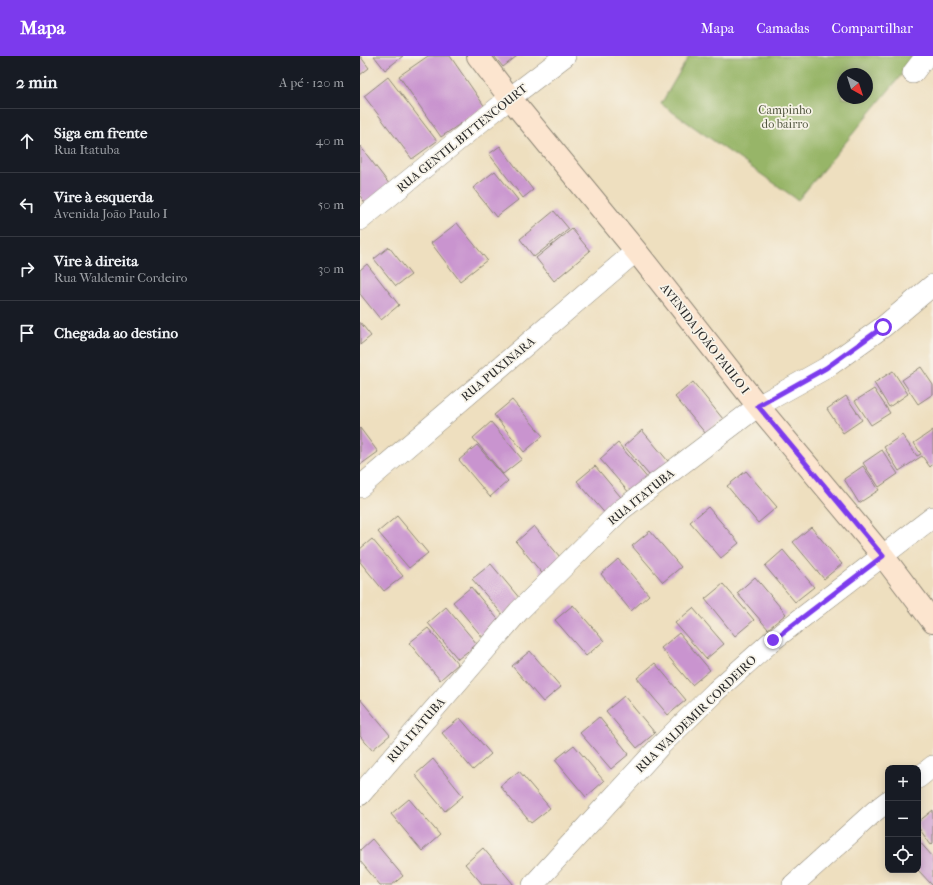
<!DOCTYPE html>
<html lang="pt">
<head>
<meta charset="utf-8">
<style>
	:root { --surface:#171b24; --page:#242831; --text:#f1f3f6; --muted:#9ea1a6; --line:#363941; --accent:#7c3aed }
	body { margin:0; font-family:"IM FELL French Canon",serif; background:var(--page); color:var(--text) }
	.controls { position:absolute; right:12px; bottom:12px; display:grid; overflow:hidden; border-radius:8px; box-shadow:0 2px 10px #0003 }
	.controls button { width:36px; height:36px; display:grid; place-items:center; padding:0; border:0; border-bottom:1px solid var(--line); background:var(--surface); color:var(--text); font:20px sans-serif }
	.compass { position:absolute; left:477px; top:12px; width:36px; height:36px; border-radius:50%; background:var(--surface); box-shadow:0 2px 10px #0003; rotate:141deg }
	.stop { position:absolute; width:12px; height:12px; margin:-9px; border:3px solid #7c3aed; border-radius:50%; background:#fff }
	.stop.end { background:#7c3aed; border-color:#fff; box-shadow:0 1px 4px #0008 }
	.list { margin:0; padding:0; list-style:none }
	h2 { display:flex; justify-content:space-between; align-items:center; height:52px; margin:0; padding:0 16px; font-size:17px }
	h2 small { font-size:13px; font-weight:400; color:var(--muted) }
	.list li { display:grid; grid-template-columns:26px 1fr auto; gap:12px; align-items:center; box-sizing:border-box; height:64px; padding:0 16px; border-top:1px solid var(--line) }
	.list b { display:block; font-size:15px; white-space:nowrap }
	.list p { margin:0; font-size:13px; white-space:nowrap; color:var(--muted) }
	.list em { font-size:13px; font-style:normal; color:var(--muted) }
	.icon { flex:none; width:22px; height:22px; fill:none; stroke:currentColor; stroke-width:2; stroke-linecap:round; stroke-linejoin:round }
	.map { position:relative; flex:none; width:573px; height:829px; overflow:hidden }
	header { display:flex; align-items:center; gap:24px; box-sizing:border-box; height:56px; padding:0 20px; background:var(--accent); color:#fff }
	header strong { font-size:19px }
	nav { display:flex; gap:22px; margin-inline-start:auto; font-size:14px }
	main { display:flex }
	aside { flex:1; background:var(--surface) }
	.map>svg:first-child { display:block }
	.forest { fill:#97b567; stroke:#617049; fill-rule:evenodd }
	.building { fill:#c994cf }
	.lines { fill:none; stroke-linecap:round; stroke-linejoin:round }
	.street-casing { stroke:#8c8575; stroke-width:22 }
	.secondary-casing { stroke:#8c8575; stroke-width:24 }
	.street { stroke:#fff; stroke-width:21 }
	.secondary { stroke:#fce5cf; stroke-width:22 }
	.route { stroke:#7c3aed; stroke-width:5 }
	.labels { text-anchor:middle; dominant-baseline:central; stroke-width:3.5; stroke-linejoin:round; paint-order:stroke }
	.park-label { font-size:12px; fill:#50553e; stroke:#f7f3e8 }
	.street-label { font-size:12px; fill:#2b2b2b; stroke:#f7f3e8 }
</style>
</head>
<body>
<header>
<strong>Mapa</strong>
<nav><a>Mapa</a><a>Camadas</a><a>Compartilhar</a></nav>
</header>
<main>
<aside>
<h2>2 min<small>A pé · 120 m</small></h2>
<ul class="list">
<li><svg class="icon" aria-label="ahead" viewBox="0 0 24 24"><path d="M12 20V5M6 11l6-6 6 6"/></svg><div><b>Siga em frente</b><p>Rua Itatuba</p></div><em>40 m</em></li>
<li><svg class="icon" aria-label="left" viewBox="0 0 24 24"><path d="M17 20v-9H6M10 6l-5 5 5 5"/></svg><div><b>Vire à esquerda</b><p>Avenida João Paulo I</p></div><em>50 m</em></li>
<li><svg class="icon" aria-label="right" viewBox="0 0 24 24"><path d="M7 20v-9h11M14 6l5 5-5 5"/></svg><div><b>Vire à direita</b><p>Rua Waldemir Cordeiro</p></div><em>30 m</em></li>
<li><svg class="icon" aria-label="arrive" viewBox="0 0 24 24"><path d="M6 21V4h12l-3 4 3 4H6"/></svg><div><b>Chegada ao destino</b></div></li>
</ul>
</aside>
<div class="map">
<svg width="573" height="829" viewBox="0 0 573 829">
	<rect width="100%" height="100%" fill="#f7f3e8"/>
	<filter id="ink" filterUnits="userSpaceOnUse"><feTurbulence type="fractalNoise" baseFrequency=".025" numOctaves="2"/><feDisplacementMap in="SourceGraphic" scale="8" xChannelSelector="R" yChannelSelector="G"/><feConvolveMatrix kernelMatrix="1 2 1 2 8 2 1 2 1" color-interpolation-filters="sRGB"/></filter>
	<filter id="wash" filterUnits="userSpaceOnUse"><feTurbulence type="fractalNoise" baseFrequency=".012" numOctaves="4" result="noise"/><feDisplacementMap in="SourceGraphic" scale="16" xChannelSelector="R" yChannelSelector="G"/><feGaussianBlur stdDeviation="0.9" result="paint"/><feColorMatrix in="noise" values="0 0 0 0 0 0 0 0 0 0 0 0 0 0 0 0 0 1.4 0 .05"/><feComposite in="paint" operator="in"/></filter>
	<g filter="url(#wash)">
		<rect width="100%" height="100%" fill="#eedfbf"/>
		<!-- forest -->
		<path class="forest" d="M 329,0 L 557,0 L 438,144 L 301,48 ZM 483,18 L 507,18 L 507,42 L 483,42 Z"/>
		<g id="blocks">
			<!-- building -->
			<path class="building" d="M 0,0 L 9,12 L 0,19 Z
				M 14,0 L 43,0 L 25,14 Z
				M 68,0 L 90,0 L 125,51 L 81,81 L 39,20 Z
				M 134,0 L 157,0 L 143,11 Z
				M 28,21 L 77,85 L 52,103 L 4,40 Z
				M 0,90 L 30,129 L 6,148 L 0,140 Z
				M 140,90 L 173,134 L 163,142 L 129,98 Z
				M 135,115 L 158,144 L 136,161 L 113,132 Z
				M 194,155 L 209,173 L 174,201 L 160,183 Z
				M 97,167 L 127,204 L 100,225 L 71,187 Z
				M 212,173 L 230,195 L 194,225 L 176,202 Z
				M 29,191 L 51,219 L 36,230 L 14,203 Z
				M 7,208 L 39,249 L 21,264 L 0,238 L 0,214 Z
				M 0,266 L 11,280 L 0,289 Z
				M 561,311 L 573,329 L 573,338 L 558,348 L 542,324 Z
				M 533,315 L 548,338 L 529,351 L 514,327 Z
				M 333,326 L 363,363 L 346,378 L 315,341 Z
				M 514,333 L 530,357 L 511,369 L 495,345 Z
				M 486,340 L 502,364 L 483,377 L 467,353 Z
				M 152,344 L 183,380 L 164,396 L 134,359 Z
				M 131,366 L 162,403 L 143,418 L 113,382 Z
				M 0,372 L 18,396 L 0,409 Z
				M 282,374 L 313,411 L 295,426 L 264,390 Z
				M 573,374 L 573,408 L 570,411 L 562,400 L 539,415 L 524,391 L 542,379 L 557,400 L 561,398 L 554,387 Z
				M 258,387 L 289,424 L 271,439 L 240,403 Z
				M 117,389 L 148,425 L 130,441 L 99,404 Z
				M 522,394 L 538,418 L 519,431 L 503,407 Z
				M 235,410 L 265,446 L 248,461 L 217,425 Z
				M 503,410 L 519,434 L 499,447 L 484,423 Z
				M 386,415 L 417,451 L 398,467 L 367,430 Z
				M 348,451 L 379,487 L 361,502 L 330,466 Z
				M 37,460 L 68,497 L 49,512 L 18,476 Z
				M 174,470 L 205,507 L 186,522 L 156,486 Z
				M 451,471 L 482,508 L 464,523 L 433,486 Z
				M 290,475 L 321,511 L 303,526 L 272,490 Z
				M 12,483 L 43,520 L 24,535 L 0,506 L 0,493 Z
				M 423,494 L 454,531 L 435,546 L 405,510 Z
				M 258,503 L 289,539 L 271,555 L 241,518 Z
				M 131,508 L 161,544 L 143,559 L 112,523 Z
				M 395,521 L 426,558 L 408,573 L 377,537 Z
				M 363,528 L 394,564 L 375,580 L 345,543 Z
				M 111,531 L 142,568 L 124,583 L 93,546 Z
				M 213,549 L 244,585 L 226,600 L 195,564 Z
				M 86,551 L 117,588 L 98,603 L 68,567 Z
				M 333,552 L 364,588 L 346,603 L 315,567 Z
				M 68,572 L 98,608 L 80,624 L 49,587 Z
				M 319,577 L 350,614 L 332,629 L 301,592 Z
				M 170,595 L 201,631 L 183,646 L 152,610 Z
				M 295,607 L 326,644 L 308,659 L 277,622 Z
				M 264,640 L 295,677 L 277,692 L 246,655 Z
				M 0,643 L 30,679 L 12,694 L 0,680 Z
				M 239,661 L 269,698 L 251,713 L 220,677 Z
				M 100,662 L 131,698 L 113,714 L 82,677 Z
				M 214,689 L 244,725 L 226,741 L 195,704 Z
				M 73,703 L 103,740 L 85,755 L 55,719 Z
				M 159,715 L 190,752 L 171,767 L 140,730 Z
				M 49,743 L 80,779 L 62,795 L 31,758 Z
				M 573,754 L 573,787 L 571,789 L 558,771 L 558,766 Z
				M 12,783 L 43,820 L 32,829 L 20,829 L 0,805 L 0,794 Z
				M 558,784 L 573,801 L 573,829 L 572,829 L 558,814 Z
				M 123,792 L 154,829 L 123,829 L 105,808 Z"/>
		</g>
	</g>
	<g filter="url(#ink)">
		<use href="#blocks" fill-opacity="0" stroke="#8c8575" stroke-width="1"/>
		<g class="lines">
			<defs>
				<path id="street" d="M 553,17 L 566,0
					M 0,164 L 150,42 L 205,0
					M 0,431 L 276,195
					M 558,722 L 573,710
					M 0,739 L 159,555 L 261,454 L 398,350 L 466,312 L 523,271 L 573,229
					M 173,829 L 299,691 L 356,635 L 413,584 L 573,461
					M 433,829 L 515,755 L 528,745"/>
				<path id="secondary" d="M 118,0 L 150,42 L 276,195 L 398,350 L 523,500 L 573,566"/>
			</defs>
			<!-- street casing -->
			<use href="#street" class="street-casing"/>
			<!-- secondary casing -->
			<use href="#secondary" class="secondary-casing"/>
			<!-- street -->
			<use href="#street" class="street"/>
			<!-- secondary -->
			<use href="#secondary" class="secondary"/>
		</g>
	</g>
	<g class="lines" filter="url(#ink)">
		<!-- route -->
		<path class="route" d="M 413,584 L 523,500 L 398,350 L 466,312 L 523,271"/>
	</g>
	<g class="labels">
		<!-- park labels -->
		<g class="park-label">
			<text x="425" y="54">Campinho<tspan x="425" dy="14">do bairro</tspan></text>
		</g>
		<!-- street labels -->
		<g class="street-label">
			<text transform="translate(102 82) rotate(-39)">RUA GENTIL BITTENCOURT</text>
			<text transform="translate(345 283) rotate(52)">AVENIDA JOÃO PAULO I</text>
			<text transform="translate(138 313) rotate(-40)">RUA PUXINARA</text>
			<text transform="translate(281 441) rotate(-39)">RUA ITATUBA</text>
			<text transform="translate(336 658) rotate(-44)">RUA WALDEMIR CORDEIRO</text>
			<text transform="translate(56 674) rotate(-49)">RUA ITATUBA</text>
		</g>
	</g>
</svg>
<div class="controls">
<button>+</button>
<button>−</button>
<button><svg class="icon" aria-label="locate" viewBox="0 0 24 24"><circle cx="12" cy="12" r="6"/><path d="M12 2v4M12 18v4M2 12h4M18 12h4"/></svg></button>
</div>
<svg class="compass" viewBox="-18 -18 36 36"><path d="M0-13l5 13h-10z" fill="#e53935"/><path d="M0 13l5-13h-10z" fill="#9ea1a6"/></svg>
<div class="stop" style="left:523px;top:271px"></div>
<div class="stop end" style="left:413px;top:584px"></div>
</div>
</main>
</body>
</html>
